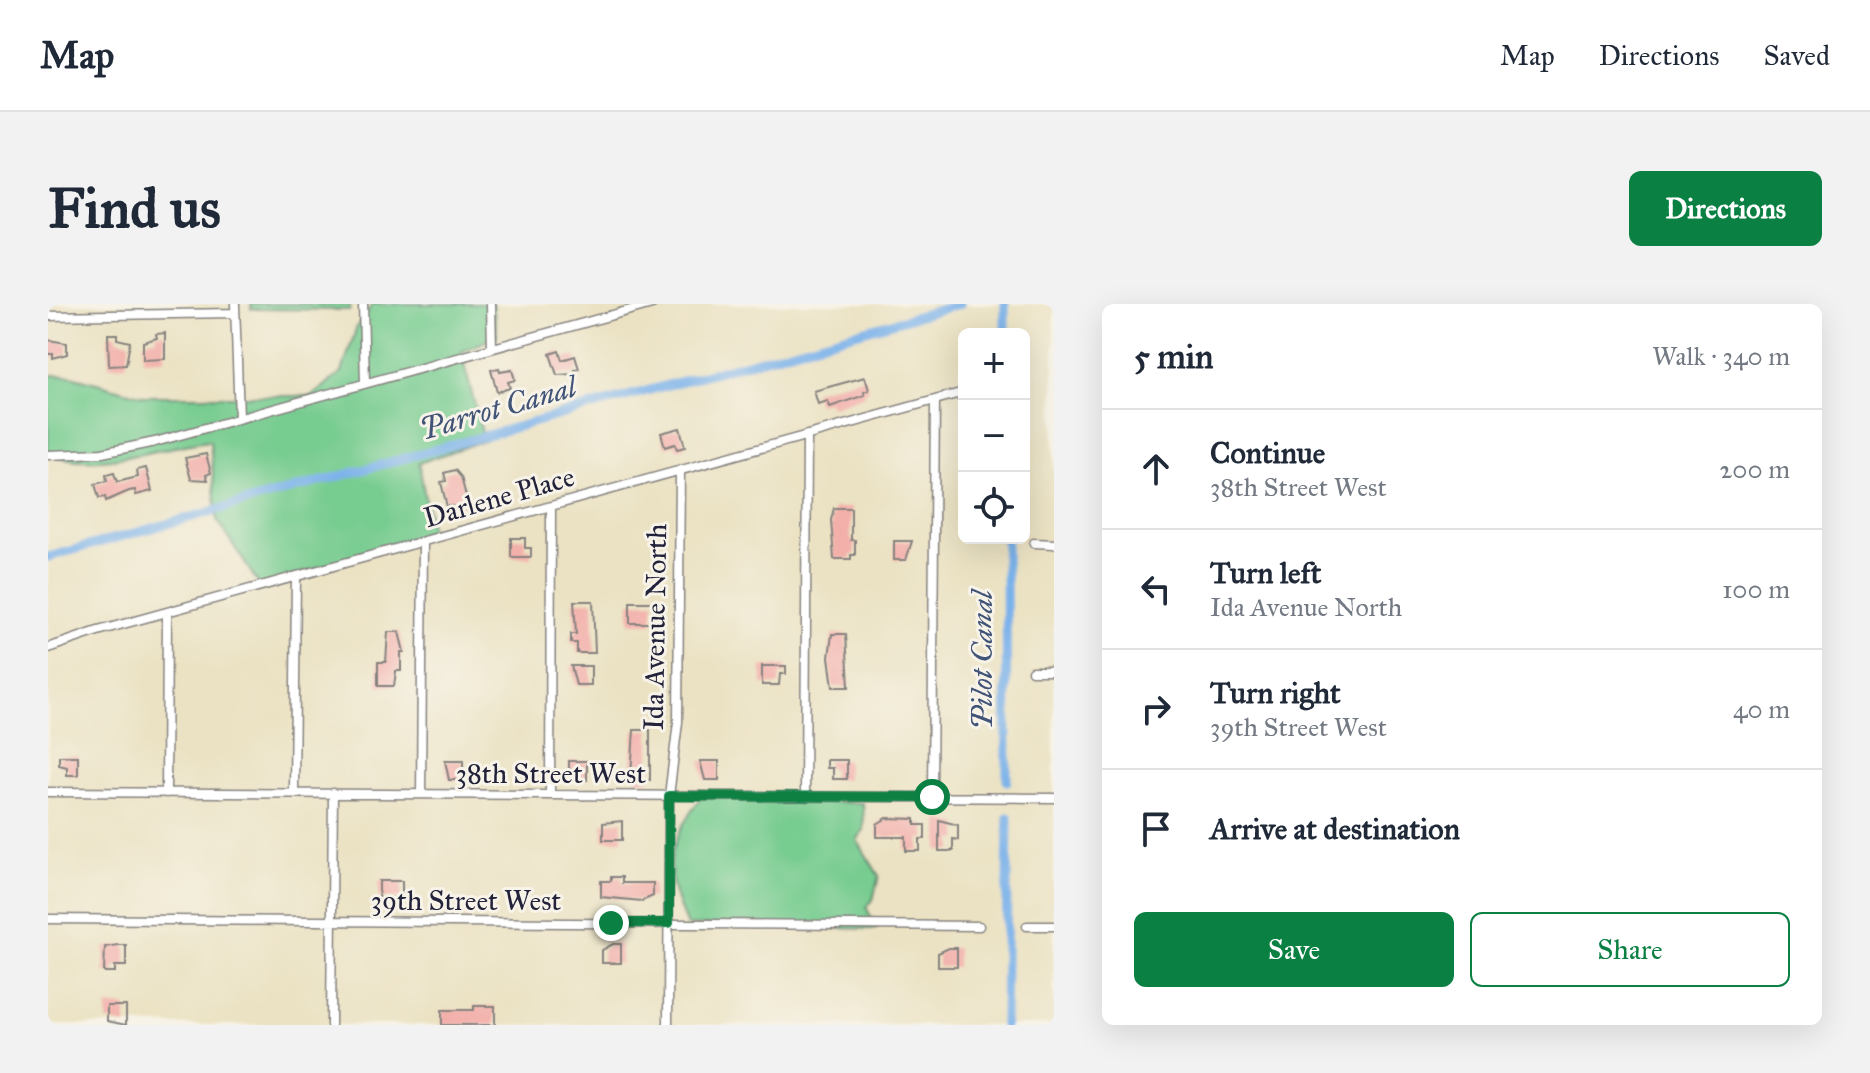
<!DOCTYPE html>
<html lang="en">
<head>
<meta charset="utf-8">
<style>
	:root { --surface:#fff; --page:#f2f2f3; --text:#1f2937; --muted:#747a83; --line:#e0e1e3; --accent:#0b8043 }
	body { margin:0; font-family:"IM FELL Great Primer",serif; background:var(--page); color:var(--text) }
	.controls { position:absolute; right:24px; top:24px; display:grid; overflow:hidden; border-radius:12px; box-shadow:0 8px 32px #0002 }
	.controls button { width:72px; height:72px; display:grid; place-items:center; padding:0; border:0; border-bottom:2px solid var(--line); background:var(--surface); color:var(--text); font:40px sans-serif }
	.stop { position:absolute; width:24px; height:24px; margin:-18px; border:6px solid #0b8043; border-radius:50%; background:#fff }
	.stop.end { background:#0b8043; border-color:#fff; box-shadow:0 2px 8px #0008 }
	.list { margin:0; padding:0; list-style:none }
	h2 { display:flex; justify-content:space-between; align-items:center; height:104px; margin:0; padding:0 32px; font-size:34px }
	h2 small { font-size:26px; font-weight:400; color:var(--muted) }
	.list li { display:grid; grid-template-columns:52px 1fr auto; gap:24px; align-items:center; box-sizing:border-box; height:120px; padding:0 32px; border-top:2px solid var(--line) }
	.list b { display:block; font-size:30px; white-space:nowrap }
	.list p { margin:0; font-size:26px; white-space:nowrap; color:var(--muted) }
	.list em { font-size:26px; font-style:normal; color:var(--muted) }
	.actions { display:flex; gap:16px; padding:24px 32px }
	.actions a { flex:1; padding:18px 0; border:2px solid var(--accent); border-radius:12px; text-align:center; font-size:28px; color:var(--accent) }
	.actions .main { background:var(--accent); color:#fff }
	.icon { flex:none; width:44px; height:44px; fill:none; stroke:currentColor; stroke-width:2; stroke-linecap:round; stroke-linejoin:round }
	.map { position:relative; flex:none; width:1006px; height:721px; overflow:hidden; border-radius:12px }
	header { display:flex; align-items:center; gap:48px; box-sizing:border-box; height:112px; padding:0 40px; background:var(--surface); border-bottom:2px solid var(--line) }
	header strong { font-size:38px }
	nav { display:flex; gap:44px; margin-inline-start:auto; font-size:28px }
	.intro { display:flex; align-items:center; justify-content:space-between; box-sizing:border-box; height:192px; padding:0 48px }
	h1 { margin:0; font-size:56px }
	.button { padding:20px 36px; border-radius:12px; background:var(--accent); color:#fff; font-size:28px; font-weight:700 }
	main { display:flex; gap:48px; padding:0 48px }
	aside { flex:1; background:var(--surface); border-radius:12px; box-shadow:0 8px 32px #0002 }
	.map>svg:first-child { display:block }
	.green { fill:#77cc90; stroke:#4c7766; stroke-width:2 }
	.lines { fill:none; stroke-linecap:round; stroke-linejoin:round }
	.canal { stroke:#7bb2ea; stroke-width:9 }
	.building { fill:#f3b0ab }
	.minor-casing { stroke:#86827f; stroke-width:11 }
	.minor { stroke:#fff; stroke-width:8 }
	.route { stroke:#0b8043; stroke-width:10 }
	.labels { text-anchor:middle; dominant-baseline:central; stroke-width:6; stroke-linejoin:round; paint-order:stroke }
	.street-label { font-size:28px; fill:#22223b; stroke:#f7f3e8 }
	.water-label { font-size:30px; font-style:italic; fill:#415478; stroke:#f7f3e8 }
</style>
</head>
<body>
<header>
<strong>Map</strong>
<nav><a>Map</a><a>Directions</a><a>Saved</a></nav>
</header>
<div class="intro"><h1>Find us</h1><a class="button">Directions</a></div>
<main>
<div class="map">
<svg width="1006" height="721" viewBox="0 0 1006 721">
	<rect width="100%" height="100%" fill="#f7f3e8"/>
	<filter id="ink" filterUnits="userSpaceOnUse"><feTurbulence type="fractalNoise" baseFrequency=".0125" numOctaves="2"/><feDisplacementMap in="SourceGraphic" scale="16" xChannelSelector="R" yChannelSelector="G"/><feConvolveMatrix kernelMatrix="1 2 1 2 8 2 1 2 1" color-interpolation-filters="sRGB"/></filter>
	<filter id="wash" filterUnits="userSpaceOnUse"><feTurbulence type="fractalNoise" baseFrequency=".006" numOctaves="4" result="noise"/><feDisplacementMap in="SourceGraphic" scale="32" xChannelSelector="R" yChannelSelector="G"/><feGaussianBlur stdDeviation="1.8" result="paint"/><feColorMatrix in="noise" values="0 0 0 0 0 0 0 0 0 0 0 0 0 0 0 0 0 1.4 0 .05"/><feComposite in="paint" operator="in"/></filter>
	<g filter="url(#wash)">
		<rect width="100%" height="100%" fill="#ebe2c3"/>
		<!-- green -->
		<path class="green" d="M 203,0 L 302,0 L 302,6 L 203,5 Z
			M 325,0 L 445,0 L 449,32 L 413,48 L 436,136 L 371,159 L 383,229 L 212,282 L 169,216 L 162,137 C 114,142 47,169 0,149 L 0,71 L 23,72 L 96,92 L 264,92 L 294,68 L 309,22 Z
			M 654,492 L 815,499 L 816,526 L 809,536 L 831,572 L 825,596 L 818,603 L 829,625 L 639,621 C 613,566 619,540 654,492 Z"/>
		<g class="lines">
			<!-- canal -->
			<path class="canal" d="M 957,0 L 957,30
				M 958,234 L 959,477
				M 0,253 L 912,0
				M 957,721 L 960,513"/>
		</g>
		<g id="blocks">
			<!-- building -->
			<path class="building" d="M 117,29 L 117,55 L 95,56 L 95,38 L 109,34 L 108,30 Z
				M 60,30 L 69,30 L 69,35 L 82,38 L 78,61 L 61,62 Z
				M 0,36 L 19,39 L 19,50 L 5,54 L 5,50 L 0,50 Z
				M 511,47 L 514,56 L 527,52 L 531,65 L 527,66 L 528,70 L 509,71 L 502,50 Z
				M 451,64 L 452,68 L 464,66 L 467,76 L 460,78 L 462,84 L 449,88 L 443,66 Z
				M 817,73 L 821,86 L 816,88 L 817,91 L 782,103 L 780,97 L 770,100 L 766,87 Z
				M 632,124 L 637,143 L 629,145 L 627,140 L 617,143 L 613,129 Z
				M 158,150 L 163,169 L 158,171 L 160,176 L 143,175 L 137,154 Z
				M 98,164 L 104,187 L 88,191 L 87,186 L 81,187 L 58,197 L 57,193 L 51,194 L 47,180 L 59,177 L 58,171 L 66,169 L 69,178 L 90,173 L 89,166 Z
				M 407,166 L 413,173 L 420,200 L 405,205 L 404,202 L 399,203 L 393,178 L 398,177 L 396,169 Z
				M 786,204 L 803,204 L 803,236 L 807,236 L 807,251 L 803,251 L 803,255 L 786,255 L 783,216 Z
				M 463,234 L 477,234 L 477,244 L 483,244 L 483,253 L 463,253 Z
				M 846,237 L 864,237 L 858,256 L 846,256 Z
				M 526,297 L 545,297 L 547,349 L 529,349 L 529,339 L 523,339 L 523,330 L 528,330 Z
				M 582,298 L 606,298 L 604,319 L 582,319 Z
				M 340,328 L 351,328 L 356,348 L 353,348 L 353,367 L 348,367 L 346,382 L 330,382 L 330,358 L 338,358 Z
				M 784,330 L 798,330 L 801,383 L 785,383 L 781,353 Z
				M 523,362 L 543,362 L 543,381 L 528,381 Z
				M 714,362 L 738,362 L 738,370 L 732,370 L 731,381 L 714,381 Z
				M 586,426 L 602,426 L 602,476 L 587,476 L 587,471 L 583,471 Z
				M 11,452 L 30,452 L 30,471 L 19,471 L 19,463 L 11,461 Z
				M 779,456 L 799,456 L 799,475 L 785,475 L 785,464 L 779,464 Z
				M 397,457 L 415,457 L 415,476 L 401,476 Z
				M 521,457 L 539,457 L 539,476 L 528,476 L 528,468 L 521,465 Z
				M 652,457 L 671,457 L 671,476 L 657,476 Z
				M 839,514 L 867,515 L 867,521 L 877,521 L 877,535 L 872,535 L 872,547 L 858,547 L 858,533 L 829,533 L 829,520 Z
				M 891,516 L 910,521 L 910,536 L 905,535 L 905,547 L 891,547 Z
				M 574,517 L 574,536 L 555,536 L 555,519 Z
				M 563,573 L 574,573 L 574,579 L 605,579 L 605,592 L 594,597 L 553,593 L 553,577 L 563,577 Z
				M 331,577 L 354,577 L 354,594 L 331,594 Z
				M 565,640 L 573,640 L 573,659 L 554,659 L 554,646 Z
				M 70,641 L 78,641 L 78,662 L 67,662 L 67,668 L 56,668 L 57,643 Z
				M 901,644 L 909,644 L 909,663 L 890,663 L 890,649 Z
				M 59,702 L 78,702 L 78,721 L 59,717 Z
				M 426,702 L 447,702 L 447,721 L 394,721 L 394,706 L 426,706 Z"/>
		</g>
	</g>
	<g filter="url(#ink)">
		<use href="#blocks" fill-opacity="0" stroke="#86827f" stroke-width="2"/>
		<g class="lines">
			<defs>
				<path id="minor" d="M 187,0 L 191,114
					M 315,0 L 317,79
					M 443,0 L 444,44
					M 0,12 L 187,9
					M 0,151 L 54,149 L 107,138 L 604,0
					M 986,239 L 1006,240
					M 0,344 L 50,327 L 916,88
					M 984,367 L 1006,367
					M 0,488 L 1006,494
					M 118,489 L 119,308
					M 246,489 L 248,273
					M 373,490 L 375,238
					M 502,491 L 503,202
					M 757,493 L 759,131
					M 884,493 L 887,96
					M 0,615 L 931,622
					M 979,622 L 1006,622
					M 283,721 L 285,489
					M 620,721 L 621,492 L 630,418 L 632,166"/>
			</defs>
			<!-- minor casing -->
			<use href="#minor" class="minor-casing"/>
			<!-- minor -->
			<use href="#minor" class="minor"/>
		</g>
	</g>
	<g class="lines" filter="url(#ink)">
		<!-- route -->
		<path class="route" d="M 563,619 L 621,619 L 621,492 L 884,493"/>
	</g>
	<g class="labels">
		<!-- street labels -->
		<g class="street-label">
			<text transform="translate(451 193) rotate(-16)">Darlene Place</text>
			<text transform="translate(607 323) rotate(-89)">Ida Avenue North</text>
			<text x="503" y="469">38th Street West</text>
			<text x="418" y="596">39th Street West</text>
		</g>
		<!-- water labels -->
		<g class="water-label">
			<text transform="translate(450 104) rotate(-16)">Parrot Canal</text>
			<text transform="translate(934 356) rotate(-90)">Pilot Canal</text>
		</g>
	</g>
</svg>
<div class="controls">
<button>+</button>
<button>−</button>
<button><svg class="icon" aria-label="locate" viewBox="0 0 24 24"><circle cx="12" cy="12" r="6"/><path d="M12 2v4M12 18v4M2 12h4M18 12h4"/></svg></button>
</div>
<div class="stop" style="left:884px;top:493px"></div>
<div class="stop end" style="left:563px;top:619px"></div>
</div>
<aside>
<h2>5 min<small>Walk · 340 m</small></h2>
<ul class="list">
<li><svg class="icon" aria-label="ahead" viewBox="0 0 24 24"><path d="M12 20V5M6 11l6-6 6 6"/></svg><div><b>Continue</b><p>38th Street West</p></div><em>200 m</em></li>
<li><svg class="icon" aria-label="left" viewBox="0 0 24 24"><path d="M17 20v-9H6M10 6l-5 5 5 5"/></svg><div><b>Turn left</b><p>Ida Avenue North</p></div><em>100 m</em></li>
<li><svg class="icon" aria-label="right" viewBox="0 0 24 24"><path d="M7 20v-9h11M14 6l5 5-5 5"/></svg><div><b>Turn right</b><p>39th Street West</p></div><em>40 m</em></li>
<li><svg class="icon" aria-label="arrive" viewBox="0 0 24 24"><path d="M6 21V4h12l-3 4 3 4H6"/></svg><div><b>Arrive at destination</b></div></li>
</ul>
<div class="actions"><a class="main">Save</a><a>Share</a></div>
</aside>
</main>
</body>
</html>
